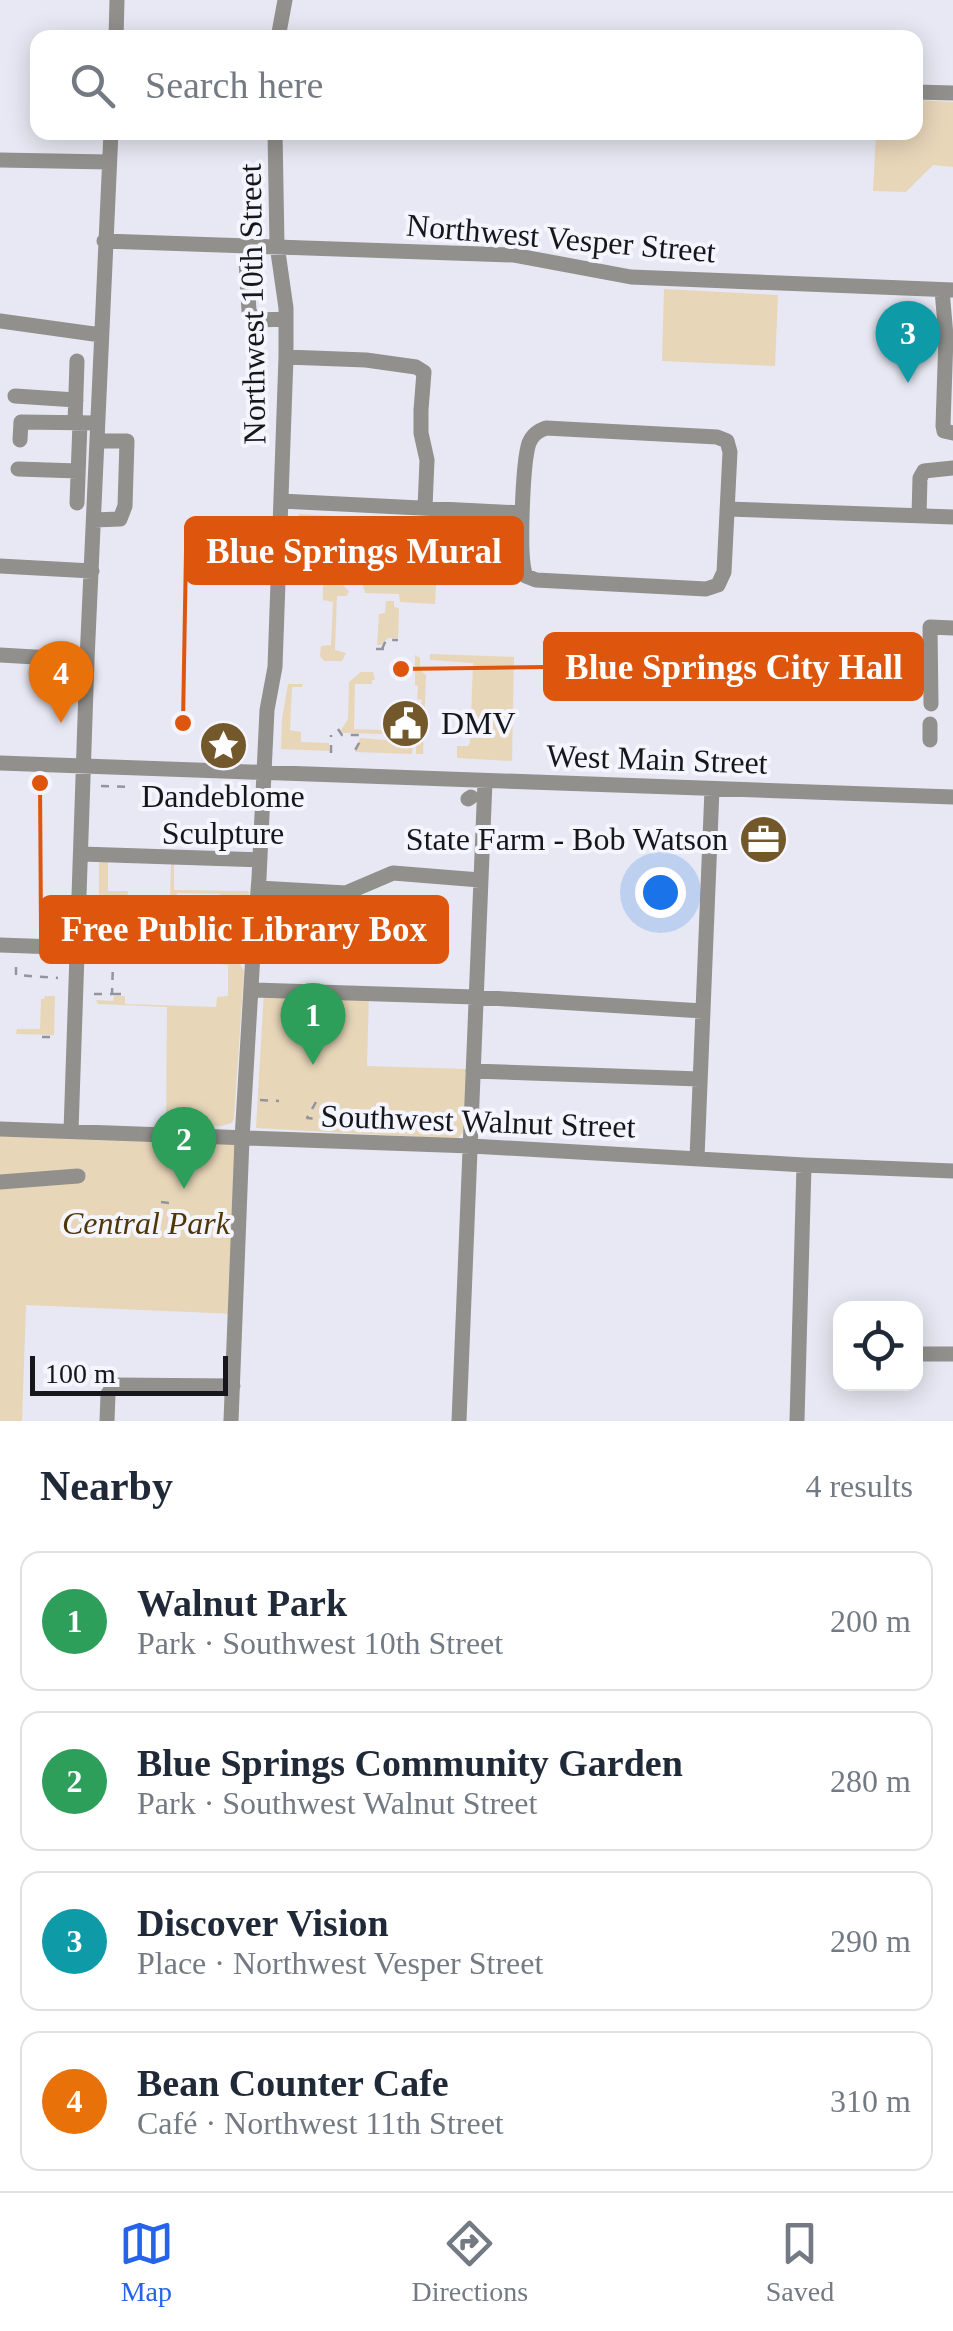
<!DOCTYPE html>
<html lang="en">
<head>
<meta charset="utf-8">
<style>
	:root { --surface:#fff; --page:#f2f2f3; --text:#1f2937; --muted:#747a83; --line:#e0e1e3; --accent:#2563eb }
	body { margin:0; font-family:"Times New Roman",serif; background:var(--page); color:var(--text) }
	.controls { position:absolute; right:30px; bottom:30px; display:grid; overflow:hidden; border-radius:20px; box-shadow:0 5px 25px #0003 }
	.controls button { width:90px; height:90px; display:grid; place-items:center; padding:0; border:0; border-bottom:2px solid var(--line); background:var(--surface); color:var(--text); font:50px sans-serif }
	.scale { position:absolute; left:30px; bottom:25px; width:198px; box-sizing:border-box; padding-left:10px; border:5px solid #17171b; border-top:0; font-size:28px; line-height:35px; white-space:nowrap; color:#17171b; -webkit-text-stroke:8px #f4f5fe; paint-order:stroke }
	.you { position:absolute; left:660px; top:892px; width:35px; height:35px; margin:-25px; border:8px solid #fff; border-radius:50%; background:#1a73e8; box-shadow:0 0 0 15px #1a73e833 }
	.badge { display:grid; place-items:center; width:65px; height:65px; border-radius:50%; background:var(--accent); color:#fff; font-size:32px; font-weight:700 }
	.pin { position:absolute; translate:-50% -82px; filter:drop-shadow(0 2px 5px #0008) }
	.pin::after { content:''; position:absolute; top:52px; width:35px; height:30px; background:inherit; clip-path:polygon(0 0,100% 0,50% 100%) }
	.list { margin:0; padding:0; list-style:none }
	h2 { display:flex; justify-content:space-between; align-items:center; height:130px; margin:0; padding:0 40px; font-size:42px }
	h2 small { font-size:32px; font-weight:400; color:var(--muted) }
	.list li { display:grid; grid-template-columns:65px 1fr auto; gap:30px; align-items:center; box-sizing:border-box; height:140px; margin:0 20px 20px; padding:0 20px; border:2px solid var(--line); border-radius:20px }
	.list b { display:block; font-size:38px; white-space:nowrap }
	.list p { margin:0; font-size:32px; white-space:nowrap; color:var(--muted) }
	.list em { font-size:32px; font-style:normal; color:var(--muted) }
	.icon { flex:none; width:55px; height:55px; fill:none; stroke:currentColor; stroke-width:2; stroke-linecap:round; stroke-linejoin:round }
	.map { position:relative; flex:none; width:953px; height:1421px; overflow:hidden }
	.search { position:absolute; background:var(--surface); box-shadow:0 5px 25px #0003; left:30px; right:30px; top:30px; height:110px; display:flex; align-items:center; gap:25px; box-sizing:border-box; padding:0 35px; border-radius:20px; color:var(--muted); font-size:38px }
	.sheet { height:770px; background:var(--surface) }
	nav { display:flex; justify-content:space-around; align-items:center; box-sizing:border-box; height:140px; border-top:2px solid var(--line); background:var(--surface); font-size:28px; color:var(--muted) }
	nav a { display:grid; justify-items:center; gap:5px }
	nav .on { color:var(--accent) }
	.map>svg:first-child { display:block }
	.green { fill:#e8d6b9 }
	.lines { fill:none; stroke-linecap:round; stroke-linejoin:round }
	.path { stroke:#93949c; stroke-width:2.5; stroke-dasharray:8 8; stroke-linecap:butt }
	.minor { stroke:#92908c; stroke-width:15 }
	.labels { text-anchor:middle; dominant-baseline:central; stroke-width:8; stroke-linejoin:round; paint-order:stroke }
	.street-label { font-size:32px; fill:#17171b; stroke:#f4f5fe }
	.poi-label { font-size:32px; fill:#17171b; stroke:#f4f5fe; text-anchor:start }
	.park-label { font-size:32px; font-style:italic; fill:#4f3703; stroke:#f4f5fe }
	.leader { fill:none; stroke:#de560d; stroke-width:4 }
	.callout-dot { fill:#de560d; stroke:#f4f5fe; stroke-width:4 }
	.callout { fill:#de560d; stroke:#de560d; stroke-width:4 }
	.callout-label { font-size:35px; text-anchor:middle; font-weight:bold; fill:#fff }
</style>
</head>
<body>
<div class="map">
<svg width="953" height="1421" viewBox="0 0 953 1421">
	<rect width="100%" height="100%" fill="#e7e8f3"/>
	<!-- green -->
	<path class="green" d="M 916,100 L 953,102 L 953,167 L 933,165 L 906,192 L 873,191 L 876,133 L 916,132 Z
		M 664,289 L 778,295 L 775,366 L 662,361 Z
		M 299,514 L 439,522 L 435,604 L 400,602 L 399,594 L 365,593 C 358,556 324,574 298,565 Z
		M 325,584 L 343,585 L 349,591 L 347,596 L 337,596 L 335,650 L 346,653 L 342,661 L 324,661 L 320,656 L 321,646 L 331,645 L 333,602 L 323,600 L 323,586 Z
		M 386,601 L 394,601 L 394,607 L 399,608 L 398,638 L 388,638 L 381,645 L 377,645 L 379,614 L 385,613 Z
		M 430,654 L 514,657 L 512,761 L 457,758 L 457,746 L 468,746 L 470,742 L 473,663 L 430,660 Z
		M 415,655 L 420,658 L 420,670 L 426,675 L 423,754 L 416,754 L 417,705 L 421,705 L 422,700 L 417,699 L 418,686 L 415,685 Z
		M 361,672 L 373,672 L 375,680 L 372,680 L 372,684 L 355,684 L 354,729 L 383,730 L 383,734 L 343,733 L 341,730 L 348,719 L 349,682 Z
		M 288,684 L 303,684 L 302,687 L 292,687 L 290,730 L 301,732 L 301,742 L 329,743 L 329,751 L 281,749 L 282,719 Z
		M 403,736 L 413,738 L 412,754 L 355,752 L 360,738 L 397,741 L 398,738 Z
		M 99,858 L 108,861 L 108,891 L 128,891 L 127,901 L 116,902 L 112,934 L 104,934 L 99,927 Z
		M 171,862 L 174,862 L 174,890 L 249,891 L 245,938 L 236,943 L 218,942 L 219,938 L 230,937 L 230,906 L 220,905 L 220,894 L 177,893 L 176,903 L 170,902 Z
		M 233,959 L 239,962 L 244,971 L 234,1118 L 232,1123 L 221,1126 L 166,1125 L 167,1007 L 98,1004 L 96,1000 L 113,1001 L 114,996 L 125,996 L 125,1004 L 216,1007 L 217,997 L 228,996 L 228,965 L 219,964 L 218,960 Z
		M 264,991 L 369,994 L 367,1066 L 466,1069 L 466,1129 L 457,1139 L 256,1128 Z
		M 45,996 L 55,996 L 54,1035 L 16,1034 L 17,1029 L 40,1029 L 41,999 L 44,999 Z
		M 0,1129 L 242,1139 L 236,1314 L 26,1305 L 22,1421 L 0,1421 Z"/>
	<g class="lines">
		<!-- path -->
		<path class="path" d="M 376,649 L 391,649
			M 382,649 L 386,640 L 398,640
			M 338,729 L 342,735 L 359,735 L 359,743 L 353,754
			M 331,753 L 331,735
			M 101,786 L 130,787
			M 114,934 L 115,918
			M 16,967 L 16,975 L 58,978
			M 94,994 L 112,994 L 113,963
			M 113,994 L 125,994
			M 42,1037 L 50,1037
			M 260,1100 L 279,1101
			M 316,1102 L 307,1118 L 320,1119
			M 161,1202 L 170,1203
			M 185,1222 L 188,1220"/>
		<!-- minor -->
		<path class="minor" d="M 116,38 L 117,0
			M 278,38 L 285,0
			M 916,92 L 953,93
			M 0,160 L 109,162
			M 104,241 L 513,255 L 631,277 L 953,290
			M 245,244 L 249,311 L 253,318 L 259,320 L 286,319
			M 942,290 L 946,336 L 943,426 L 944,431 L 953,433
			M 0,321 L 101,335
			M 286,357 L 366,360 L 416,367 L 424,372 L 421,410 L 421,433 L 427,460 L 425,508
			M 15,396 L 76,400
			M 75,423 L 77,361
			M 546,428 L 717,437 L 727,441 L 730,452 L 724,572 L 718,585 L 706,589 L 536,580 L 526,576 C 518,559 523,461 529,443 C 533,434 538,431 546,428 Z
			M 20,440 L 21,422 L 97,423
			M 18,469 L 78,471
			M 281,501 L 522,513
			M 77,503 L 80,423
			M 728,509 L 953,517
			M 919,515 L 920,478 L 924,471 L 953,468
			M 94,520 L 120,519 L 125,506 L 127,441 L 97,441
			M 0,566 L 92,571
			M 0,655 L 87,660
			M 931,704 L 930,627 L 953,628
			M 930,740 L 930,724
			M 0,763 L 953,797
			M 468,799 L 471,797
			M 81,854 L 260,860
			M 259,888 L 346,893 L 393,873 L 480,880
			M 0,945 L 253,954
			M 251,990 L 475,997 L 703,1011
			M 473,1071 L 700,1079
			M 0,1129 L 471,1146 L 804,1165 L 953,1171
			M 71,1131 L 87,660 L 111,132
			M 697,1158 L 712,789
			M 0,1182 L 78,1176
			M 921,1354 L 953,1354
			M 107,1421 L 108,1394 L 114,1385 L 233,1386
			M 231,1421 L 242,1139 L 253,954 L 259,878 L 267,710 L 275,667 L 286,357 L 286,308 L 277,245 L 275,132
			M 459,1421 L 485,781
			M 797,1421 L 804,1165"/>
	</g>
	<!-- icons -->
	<defs>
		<symbol id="civic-disc" viewBox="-11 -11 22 22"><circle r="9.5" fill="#72582a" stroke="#f4f5fe"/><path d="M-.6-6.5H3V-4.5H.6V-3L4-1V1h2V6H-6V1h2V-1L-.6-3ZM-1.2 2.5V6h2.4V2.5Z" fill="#fff"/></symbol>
		<symbol id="sight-disc" viewBox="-11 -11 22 22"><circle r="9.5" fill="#72582a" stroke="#f4f5fe"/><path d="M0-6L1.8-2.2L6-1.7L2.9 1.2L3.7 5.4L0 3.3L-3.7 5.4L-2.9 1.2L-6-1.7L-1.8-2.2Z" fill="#fff"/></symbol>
		<symbol id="office-disc" viewBox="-11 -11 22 22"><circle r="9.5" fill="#72582a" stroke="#f4f5fe"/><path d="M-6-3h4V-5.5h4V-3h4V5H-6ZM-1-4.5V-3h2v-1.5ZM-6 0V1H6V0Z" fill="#fff"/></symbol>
	</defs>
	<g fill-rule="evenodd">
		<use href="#civic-disc" x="378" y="696" width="55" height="55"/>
		<use href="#sight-disc" x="196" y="718" width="55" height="55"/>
		<use href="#office-disc" x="736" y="812" width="55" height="55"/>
	</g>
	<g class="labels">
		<!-- street labels -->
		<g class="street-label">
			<text transform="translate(561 238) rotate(5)">Northwest Vesper Street</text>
			<text transform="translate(252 304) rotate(-91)">Northwest 10th Street</text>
			<text transform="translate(657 759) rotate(2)">West Main Street</text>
			<text transform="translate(478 1121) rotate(2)">Southwest Walnut Street</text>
		</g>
		<!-- poi labels -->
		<g class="poi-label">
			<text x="441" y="723">DMV</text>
			<text x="223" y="796" text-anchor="middle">Dandeblome<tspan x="223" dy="37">Sculpture</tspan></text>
			<text x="728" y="839" text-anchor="end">State Farm - Bob Watson</text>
		</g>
		<!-- park labels -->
		<g class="park-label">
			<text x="146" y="1223">Central Park</text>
		</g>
	</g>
	<!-- callouts -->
	<path class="leader" d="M183 723L186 551M401 669L545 667M40 783L41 929"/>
	<g class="callout-dot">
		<circle cx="183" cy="723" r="10"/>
		<circle cx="401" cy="669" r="10"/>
		<circle cx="40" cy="783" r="10"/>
	</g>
	<g class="callout">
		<rect x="186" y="518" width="336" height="65" rx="10"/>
		<rect x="545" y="634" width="377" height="65" rx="10"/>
		<rect x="41" y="897" width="406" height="65" rx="10"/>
	</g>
	<g class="callout-label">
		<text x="354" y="563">Blue Springs Mural</text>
		<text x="734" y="679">Blue Springs City Hall</text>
		<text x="244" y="941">Free Public Library Box</text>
	</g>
</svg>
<div class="controls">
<button><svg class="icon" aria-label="locate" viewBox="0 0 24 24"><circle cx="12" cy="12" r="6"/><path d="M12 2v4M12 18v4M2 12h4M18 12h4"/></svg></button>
</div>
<div class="scale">100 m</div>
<div class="you"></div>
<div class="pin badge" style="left:313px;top:1065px;background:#2e9e5b">1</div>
<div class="pin badge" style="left:184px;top:1189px;background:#2e9e5b">2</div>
<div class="pin badge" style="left:908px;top:383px;background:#0f9aa8">3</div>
<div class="pin badge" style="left:61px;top:723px;background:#e8710a">4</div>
<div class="search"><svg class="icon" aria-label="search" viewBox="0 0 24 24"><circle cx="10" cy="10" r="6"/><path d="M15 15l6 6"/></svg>Search here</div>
</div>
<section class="sheet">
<h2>Nearby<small>4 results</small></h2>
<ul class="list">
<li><span class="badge" style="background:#2e9e5b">1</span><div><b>Walnut Park</b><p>Park · Southwest 10th Street</p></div><em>200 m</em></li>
<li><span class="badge" style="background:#2e9e5b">2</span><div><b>Blue Springs Community Garden</b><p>Park · Southwest Walnut Street</p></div><em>280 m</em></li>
<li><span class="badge" style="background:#0f9aa8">3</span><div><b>Discover Vision</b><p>Place · Northwest Vesper Street</p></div><em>290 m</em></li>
<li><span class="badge" style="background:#e8710a">4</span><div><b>Bean Counter Cafe</b><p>Café · Northwest 11th Street</p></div><em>310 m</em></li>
</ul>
</section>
<nav>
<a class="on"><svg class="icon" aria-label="map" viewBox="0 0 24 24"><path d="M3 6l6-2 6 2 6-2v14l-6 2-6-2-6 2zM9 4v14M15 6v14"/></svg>Map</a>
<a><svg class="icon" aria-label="directions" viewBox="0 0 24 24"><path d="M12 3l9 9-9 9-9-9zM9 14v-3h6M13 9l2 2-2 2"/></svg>Directions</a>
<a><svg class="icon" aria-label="saved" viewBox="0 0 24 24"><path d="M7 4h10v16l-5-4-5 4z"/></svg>Saved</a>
</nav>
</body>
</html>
